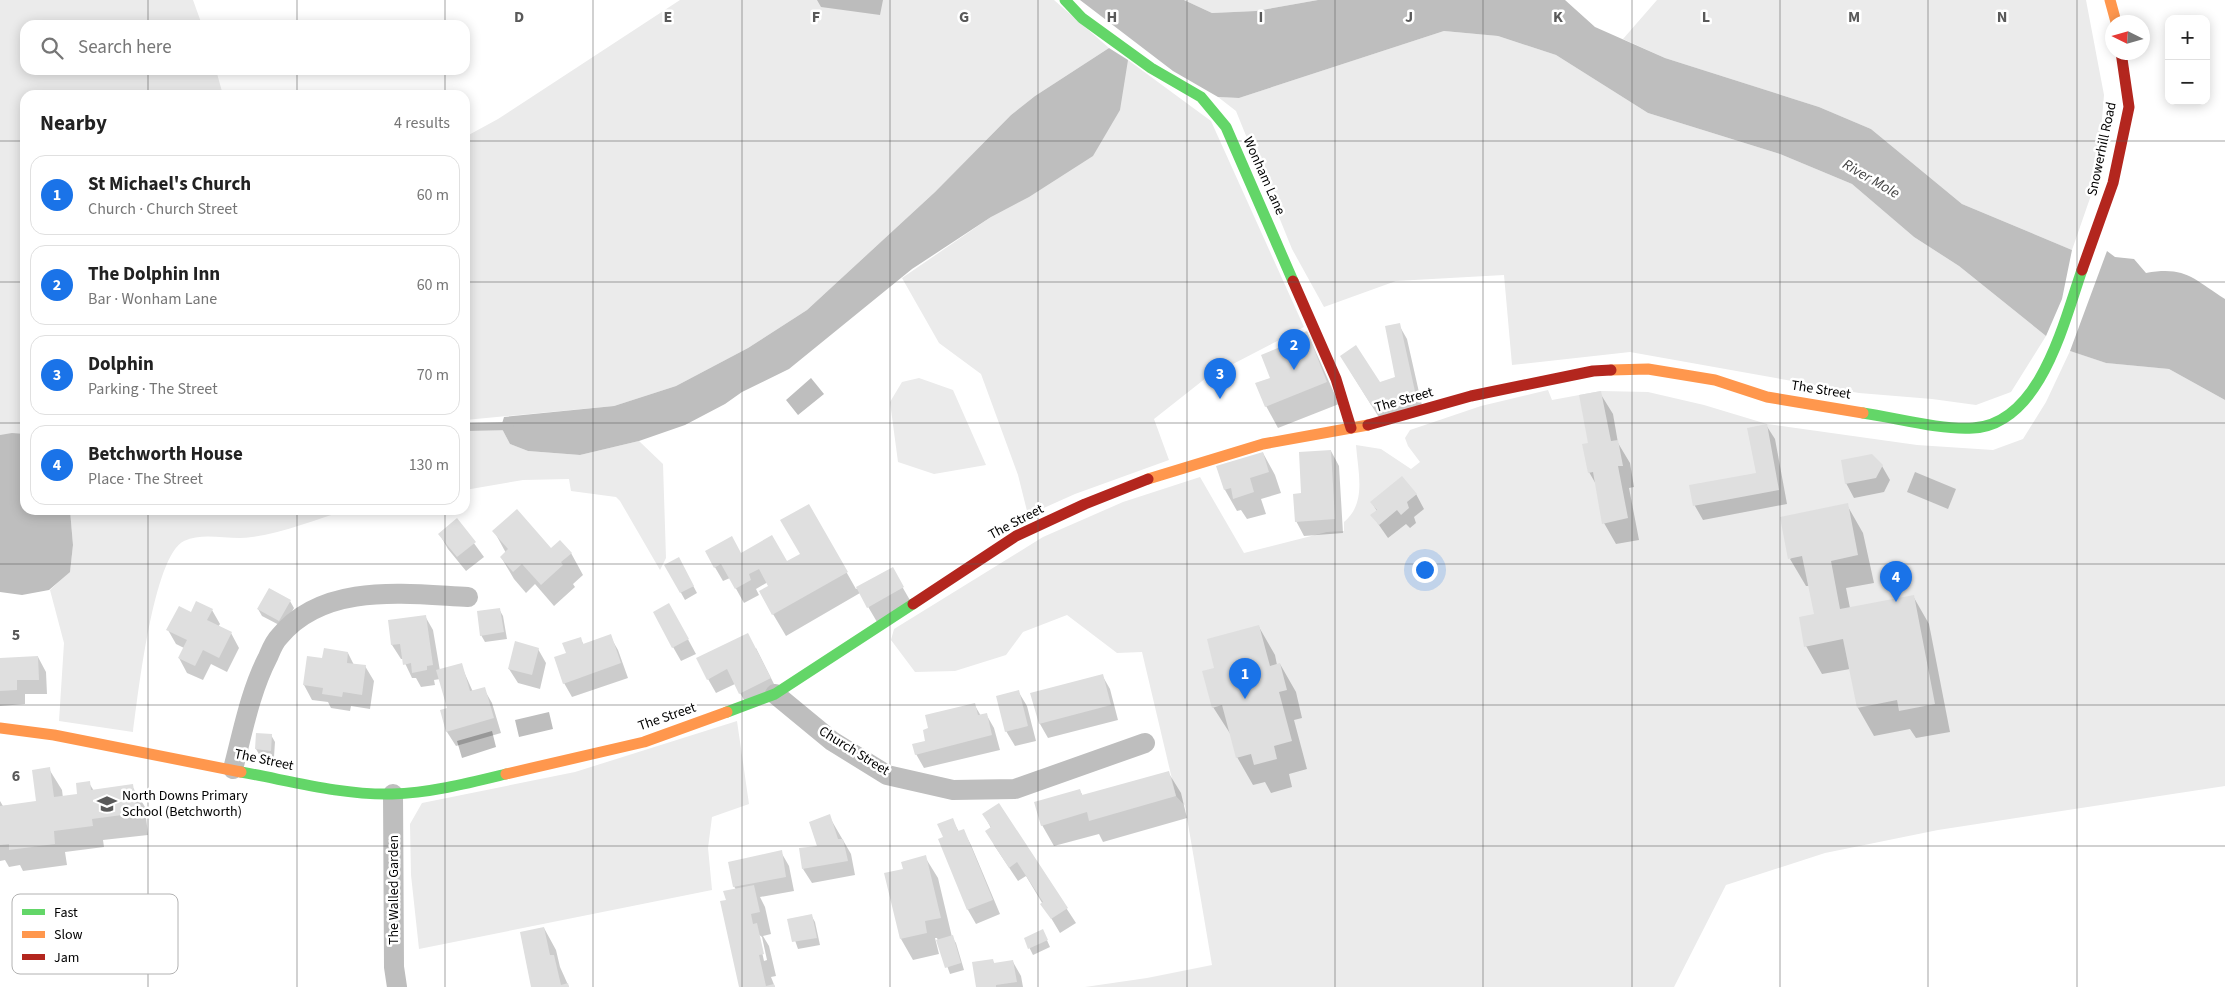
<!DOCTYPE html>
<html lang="en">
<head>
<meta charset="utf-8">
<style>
	:root { --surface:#fff; --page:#f2f2f2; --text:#222; --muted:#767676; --line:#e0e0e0; --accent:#1a73e8 }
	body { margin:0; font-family:"Source Sans 3",sans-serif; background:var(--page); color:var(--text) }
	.controls { position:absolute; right:15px; top:15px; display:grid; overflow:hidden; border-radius:10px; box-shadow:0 2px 12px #0003 }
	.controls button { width:45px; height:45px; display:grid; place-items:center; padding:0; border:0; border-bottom:1px solid var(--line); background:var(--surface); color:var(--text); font:25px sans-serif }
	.compass { position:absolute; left:2105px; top:15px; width:45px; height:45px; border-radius:50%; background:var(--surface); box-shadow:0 2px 12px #0003; rotate:275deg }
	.you { position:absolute; left:1424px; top:569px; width:18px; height:18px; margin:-12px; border:4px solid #fff; border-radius:50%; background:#1a73e8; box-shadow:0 0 0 8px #1a73e833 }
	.badge { display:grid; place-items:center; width:32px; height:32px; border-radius:50%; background:var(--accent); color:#fff; font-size:16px; font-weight:700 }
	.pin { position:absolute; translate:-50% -41px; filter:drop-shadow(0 1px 2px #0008) }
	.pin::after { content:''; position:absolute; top:26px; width:18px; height:15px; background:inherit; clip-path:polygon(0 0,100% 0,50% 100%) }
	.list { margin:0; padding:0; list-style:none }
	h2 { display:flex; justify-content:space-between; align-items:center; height:65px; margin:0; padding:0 20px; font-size:21px }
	h2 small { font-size:16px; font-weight:400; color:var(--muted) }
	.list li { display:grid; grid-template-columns:32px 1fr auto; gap:15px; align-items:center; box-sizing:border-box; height:80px; margin:0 10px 10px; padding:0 10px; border:1px solid var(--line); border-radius:15px }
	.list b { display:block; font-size:19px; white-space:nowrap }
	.list p { margin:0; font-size:16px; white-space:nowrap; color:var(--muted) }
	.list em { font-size:16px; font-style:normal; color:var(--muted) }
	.icon { flex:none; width:28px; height:28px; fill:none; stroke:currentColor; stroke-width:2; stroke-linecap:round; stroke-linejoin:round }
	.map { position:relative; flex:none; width:2225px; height:987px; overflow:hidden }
	.search { position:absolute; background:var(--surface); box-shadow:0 2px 12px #0003; left:20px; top:20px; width:450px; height:55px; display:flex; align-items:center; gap:12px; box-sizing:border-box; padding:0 18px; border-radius:15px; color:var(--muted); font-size:19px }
	.panel { position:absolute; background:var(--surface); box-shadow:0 2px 12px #0003; left:20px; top:90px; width:450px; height:425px; border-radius:15px }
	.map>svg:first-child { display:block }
	.green { fill:#ebebeb }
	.water { fill:#bebebe }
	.shadow { fill:#0003; fill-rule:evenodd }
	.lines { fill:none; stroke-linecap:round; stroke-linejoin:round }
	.stream { stroke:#bebebe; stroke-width:8 }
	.building { fill:#dfdfdf }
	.street { stroke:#bebebe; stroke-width:20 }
	.fast { stroke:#63d668; stroke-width:11 }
	.slow { stroke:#ff974d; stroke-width:11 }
	.jam { stroke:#b3261e; stroke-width:11 }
	.grid { fill:none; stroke:#595959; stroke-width:1; stroke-opacity:0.55 }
	.labels { text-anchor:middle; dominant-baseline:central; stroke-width:5; stroke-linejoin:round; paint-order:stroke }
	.street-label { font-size:14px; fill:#000; stroke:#fff }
	.poi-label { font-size:14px; fill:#000; stroke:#fff; text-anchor:start }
	.water-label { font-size:15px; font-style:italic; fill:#434343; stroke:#fff }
	.key { fill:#fff; stroke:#b2b2b2; stroke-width:1 }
	.key-label { font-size:14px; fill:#000 }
	.grid-label { font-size:16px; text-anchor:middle; font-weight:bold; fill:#595959; stroke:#fff; stroke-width:5; stroke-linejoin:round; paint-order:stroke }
</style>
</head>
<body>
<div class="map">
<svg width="2225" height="987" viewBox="0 0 2225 987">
	<rect width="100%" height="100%" fill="#fff"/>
	<!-- green -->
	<path class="green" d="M 0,0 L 193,0 L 202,25 L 25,25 L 25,70 L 216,70 L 223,95 L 25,95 L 25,434 L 0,435 Z
		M 680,0 L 1054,0 L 1109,48 L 1035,96 L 1011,115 L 935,192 L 807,310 L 748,348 L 676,386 L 614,406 L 465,420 L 465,137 L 498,119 Z
		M 1184,0 L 1318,0 L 1256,11 L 1212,13 Z
		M 1657,0 L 2086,0 L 2104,95 L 2097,178 L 2072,250 L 1962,204 L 1871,129 L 1819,107 L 1665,58 L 1623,39 Z
		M 1444,31 L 1498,36 L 1556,55 L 1648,113 L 1780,154 L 1852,184 L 1914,237 L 1959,266 L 2046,336 L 2011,392 L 1976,405 L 1932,399 L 1859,393 L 1630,352 L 1512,365 L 1504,275 L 1396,281 L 1324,307 L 1292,249 L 1236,111 L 1218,97 L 1239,98 Z
		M 1128,60 L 1211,121 L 1304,327 L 1206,378 L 1154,419 L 1169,460 L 1075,494 L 1028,515 L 1018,475 L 981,374 L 939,343 L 902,278 L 991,217 Z
		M 2070,351 L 2106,363 L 2169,369 L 2225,400 L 2225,786 L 1938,830 L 1825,853 L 1726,885 L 1674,987 L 1085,987 L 1147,978 L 1212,965 L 1185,806 L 1176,796 L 1142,652 L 1117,653 L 1067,615 L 1023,632 L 1006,655 L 955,671 L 915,672 L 891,640 L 894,629 L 1043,537 L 1123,502 L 1200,477 L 1244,553 L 1327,532 L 1344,531 L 1344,522 C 1367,503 1358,473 1356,445 L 1381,449 L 1411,469 L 1420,462 L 1408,446 L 1405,438 L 1410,430 L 1481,406 L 1548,390 L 1552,400 L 1601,391 L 1648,392 L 1704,405 L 1767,424 L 1917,445 L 1993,450 L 2023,439 L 2046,402 Z
		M 919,378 L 953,390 L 986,465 L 934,474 L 898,462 L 890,402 L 902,382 Z
		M 465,427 L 501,427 L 510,444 L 528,451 L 580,455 L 639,441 L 663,464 L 666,558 L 660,570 L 620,501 L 616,497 L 571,491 L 569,479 L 523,480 L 465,490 Z
		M 70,510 L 347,510 C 317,519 283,533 252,537 C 230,541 205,531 184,541 C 153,556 138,696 133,732 L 59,721 L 64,643 L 50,590 L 70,571 L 73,545 Z
		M 737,721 L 749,804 L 712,817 L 708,848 L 712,890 L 419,949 L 411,875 L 410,824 L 422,803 L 575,772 Z"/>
	<!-- water -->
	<path class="water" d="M 1080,0 L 1184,0 L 1212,13 L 1256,11 L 1318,0 L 1565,0 L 1595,27 L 1665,58 L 1819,107 L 1871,129 L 1962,204 L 2072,250 L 2062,299 L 2046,336 L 1959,266 L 1914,237 L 1852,184 L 1780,154 L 1648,113 L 1556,55 L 1498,36 L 1444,31 L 1239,98 L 1218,97 L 1173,71 Z
		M 1109,48 L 1128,60 L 1120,110 L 1093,156 L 1029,197 L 991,217 L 912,269 L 789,369 L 742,392 L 725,404 L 685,425 L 639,441 L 580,455 L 528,451 L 510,444 L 501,427 L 504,417 L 614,406 L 676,386 L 748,348 L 807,310 L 935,192 L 1011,115 L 1035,96 Z
		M 2107,251 L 2115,257 L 2134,259 L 2146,273 C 2186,266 2193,279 2225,299 L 2225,400 L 2169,369 L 2106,363 L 2070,351 Z
		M 811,378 L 824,394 L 798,415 L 786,400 Z
		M 12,433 L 25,434 L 25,510 L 70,510 L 73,545 L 70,572 L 49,590 L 22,595 L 0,592 L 0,435 Z
		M 1915,472 L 1956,489 L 1948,509 L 1907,492 Z
		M 549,712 L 553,729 L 519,737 L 515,720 Z
		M 492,731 L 496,747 L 462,758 L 457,741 Z"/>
	<!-- shadow -->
	<path class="shadow" d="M 817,0 L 883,0 L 880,15 L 821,7 Z
		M 1399,325 L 1407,339 L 1423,410 L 1380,419 L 1350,371 L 1379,383 L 1397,378 Z
		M 1307,332 L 1339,404 L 1278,428 L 1266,406 L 1271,378 L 1287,346 Z
		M 1600,393 L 1613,414 L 1618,443 L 1630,463 L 1634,487 L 1629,488 L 1639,540 L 1616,544 L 1604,523 L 1597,486 L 1589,472 L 1589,444 Z
		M 1766,425 L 1775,439 L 1787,504 L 1703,520 L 1695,506 L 1691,486 L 1757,474 Z
		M 1331,451 L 1339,466 L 1343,533 L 1304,536 L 1296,521 Z
		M 1263,453 L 1275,475 L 1281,493 L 1261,499 L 1266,514 L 1247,519 L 1241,510 L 1237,511 L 1225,490 L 1218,467 Z
		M 1882,466 L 1890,480 L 1884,492 L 1854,498 L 1846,483 Z
		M 1416,494 L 1424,509 L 1414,517 L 1416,523 L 1410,528 L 1406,524 L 1388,538 L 1372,515 L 1377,511 L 1372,503 Z
		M 1847,505 L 1863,533 L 1874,583 L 1846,588 L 1850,608 L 1913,596 L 1929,624 L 1950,732 L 1916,738 L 1910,729 L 1874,736 L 1858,708 L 1850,669 L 1822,674 L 1806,646 L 1815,615 L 1809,586 L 1806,586 L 1790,559 Z
		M 809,506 L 856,589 L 892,569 L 911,602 L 877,622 L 860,593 L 786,636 L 760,592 L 770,586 L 768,582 L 756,589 L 759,595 L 744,603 L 730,578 L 723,581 L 706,552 L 787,563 L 801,555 Z
		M 457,520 L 484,557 L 466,571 L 448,549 L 440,535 Z
		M 494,531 L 551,550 L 571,553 L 583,575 L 573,584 L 575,587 L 554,606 L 535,584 L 526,593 L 514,579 L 501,557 L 506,553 Z
		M 679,559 L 697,593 L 685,600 L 666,566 Z
		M 290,601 L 294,608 L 283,627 L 262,616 L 258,609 Z
		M 499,609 L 503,616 L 507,639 L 485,642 L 481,635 Z
		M 212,610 L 220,624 L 218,627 L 231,633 L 239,648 L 227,672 L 211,664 L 203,680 L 187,673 L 179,658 L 184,648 L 176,644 L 168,630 L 191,613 Z
		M 425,616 L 433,630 L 440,671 L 461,665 L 473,692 L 484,689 L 492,703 L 501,733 L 456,746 L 447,732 L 441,711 L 449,709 L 440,679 L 434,680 L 435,685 L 421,687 L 416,678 L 412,678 L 403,659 L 401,659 L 392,645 L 389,621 Z
		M 677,619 L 696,654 L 681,661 L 673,647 Z
		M 1259,627 L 1275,655 L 1277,665 L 1280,664 L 1296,692 L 1302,718 L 1294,720 L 1307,769 L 1289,774 L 1292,787 L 1271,793 L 1265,782 L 1253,785 L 1237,757 L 1231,735 L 1213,707 L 1216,669 Z
		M 610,636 L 618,650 L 628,678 L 572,697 L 564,683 L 567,654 L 580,638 L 584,645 Z
		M 756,648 L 778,692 L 748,707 L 735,684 L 716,693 L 708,679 Z
		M 538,649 L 546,663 L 540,689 L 518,683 L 509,669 Z
		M 348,653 L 354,665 L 365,666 L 374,681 L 370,709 L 351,706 L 350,711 L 331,708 L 328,702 L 312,700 L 304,685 L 323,660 Z
		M 38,657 L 46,672 L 47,694 L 25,694 L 25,704 L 0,706 L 0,660 Z
		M 1102,675 L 1110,689 L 1118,720 L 1048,738 L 1040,724 L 1032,694 Z
		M 1018,691 L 1027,706 L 1036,741 L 1015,746 L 1006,731 Z
		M 974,704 L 981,716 L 986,714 L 994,728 L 1000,750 L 924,768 L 916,754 L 927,742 Z
		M 271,735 L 275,742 L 274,757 L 260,756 L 256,749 Z
		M 49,769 L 62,790 L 63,798 L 78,796 L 89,783 L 94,791 L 132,786 L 145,807 L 148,835 L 103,840 L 104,847 L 65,852 L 67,865 L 23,871 L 20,865 L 9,867 L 5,860 L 0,861 L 0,801 L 3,806 L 37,802 Z
		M 1168,772 L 1181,793 L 1187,818 L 1103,842 L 1099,834 L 1054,846 L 1042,825 L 1080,791 L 1083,796 Z
		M 999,805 L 1076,923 L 1060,933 L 1026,876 L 1018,881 L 994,845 L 991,828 L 984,815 Z
		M 829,816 L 851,854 L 855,875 L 812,883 L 803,869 L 819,847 Z
		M 952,819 L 959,832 L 963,830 L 971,845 L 1000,914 L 976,924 L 968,910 L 945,838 Z
		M 781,852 L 789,866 L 794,891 L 760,897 L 765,907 L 771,934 L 763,936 L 769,946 L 776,976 L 771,977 L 775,987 L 740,987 L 727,901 L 736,890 L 734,886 ZM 758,934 L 762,937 L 767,960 L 764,961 Z
		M 925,857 L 938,878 L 952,937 L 956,943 L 964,970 L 950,974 L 937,938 L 935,938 L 939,954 L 913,960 L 901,939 Z
		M 811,915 L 815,922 L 820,945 L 798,949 L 788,920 Z
		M 544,928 L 556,950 L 560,967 L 569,987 L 533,987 Z
		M 1046,938 L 1050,947 L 1033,955 L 1025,939 Z
		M 992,960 L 995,964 L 1013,962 L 1021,976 L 1023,987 L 977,987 Z"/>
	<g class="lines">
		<!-- stream -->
		<path class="stream" d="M 465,427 L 510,426"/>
	</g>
	<!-- building -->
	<path class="building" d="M 1400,323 L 1416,396 L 1384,404 L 1382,398 L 1371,405 L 1340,356 L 1356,345 L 1380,382 L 1395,377 L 1385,326 Z
		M 1307,331 L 1327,382 L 1265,407 L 1255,383 L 1270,378 L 1261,355 L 1285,345 L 1283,340 Z
		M 1601,391 L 1611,441 L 1618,440 L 1623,466 L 1618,466 L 1628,518 L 1602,524 L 1593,472 L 1588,473 L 1582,444 L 1588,443 L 1579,395 Z
		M 1767,424 L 1779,490 L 1693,506 L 1689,485 L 1756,473 L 1747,428 Z
		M 1331,450 L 1335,519 L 1295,522 L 1293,494 L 1301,493 L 1299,452 Z
		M 1263,452 L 1269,472 L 1250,478 L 1254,492 L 1233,499 L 1231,488 L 1224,490 L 1216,466 Z
		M 1872,454 L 1883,465 L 1876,478 L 1845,484 L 1841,460 Z
		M 1402,476 L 1417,494 L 1407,502 L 1409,508 L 1401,515 L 1397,510 L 1379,525 L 1370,515 L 1377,510 L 1370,502 Z
		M 1848,503 L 1858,555 L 1831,561 L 1840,609 L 1914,595 L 1935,704 L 1899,711 L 1897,700 L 1857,708 L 1843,639 L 1804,647 L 1799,617 L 1814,614 L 1802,556 L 1788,559 L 1780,517 Z
		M 809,504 L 848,572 L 772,615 L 759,591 L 768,586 L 759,569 L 749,574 L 751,580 L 735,589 L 721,564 L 714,568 L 705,551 L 732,536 L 741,553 L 772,535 L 787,561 L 800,554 L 780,520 Z
		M 517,509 L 551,548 L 560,540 L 572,553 L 561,562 L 563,565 L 541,585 L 522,564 L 513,572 L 500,557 L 508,549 L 492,531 Z
		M 457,518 L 476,542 L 457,557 L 438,534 Z
		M 679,557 L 694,586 L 680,593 L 664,565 Z
		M 893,567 L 904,587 L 867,608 L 856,587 Z
		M 269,588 L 291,600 L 279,621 L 257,609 Z
		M 196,601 L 213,609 L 207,620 L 232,632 L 219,658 L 203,650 L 195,666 L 178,658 L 187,640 L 166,630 L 179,606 L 191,612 Z
		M 669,603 L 689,639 L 672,648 L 653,612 Z
		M 500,608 L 504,632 L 480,636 L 477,611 Z
		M 426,615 L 433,665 L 427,666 L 427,670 L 412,673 L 411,663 L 403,665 L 400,644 L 391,645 L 388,620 Z
		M 1259,625 L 1270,666 L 1280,663 L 1287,690 L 1279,692 L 1292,741 L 1274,746 L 1277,759 L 1254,765 L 1251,754 L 1236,758 L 1222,705 L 1212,708 L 1202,671 L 1214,668 L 1207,639 Z
		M 748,633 L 771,678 L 739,694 L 727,669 L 707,680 L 696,658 Z
		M 611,634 L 621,663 L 563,684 L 554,657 L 566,653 L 562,643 L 581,637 L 583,644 Z
		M 515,641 L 539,648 L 532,675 L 508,669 Z
		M 324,648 L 348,652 L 347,663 L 366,665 L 362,695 L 343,692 L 342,697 L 322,694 L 323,688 L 303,685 L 307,656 L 322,658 Z
		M 38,656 L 39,680 L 17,680 L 17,690 L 0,691 L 0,658 Z
		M 462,663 L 470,691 L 485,687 L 494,718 L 446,732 L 440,710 L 447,708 L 436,670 Z
		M 1103,674 L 1111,705 L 1039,724 L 1030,693 Z
		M 1019,690 L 1028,726 L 1005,732 L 996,696 Z
		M 975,703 L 978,715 L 987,713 L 992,735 L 915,755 L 912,744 L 925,741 L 923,730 L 928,728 L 925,715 Z
		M 256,733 L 272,734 L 271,751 L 255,749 Z
		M 50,767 L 54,797 L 77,794 L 76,783 L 90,781 L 91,790 L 133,784 L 137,813 L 92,819 L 93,826 L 54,831 L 55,844 L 9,850 L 9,844 L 0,845 L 0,806 L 36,801 L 32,770 Z
		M 1169,771 L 1176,796 L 1089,821 L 1087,812 L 1041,826 L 1034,802 L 1080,789 L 1082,795 Z
		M 999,803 L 1068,908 L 1051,919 L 1040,904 L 1043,902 L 1017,862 L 1009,868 L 985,831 L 991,827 L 982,814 Z
		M 830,814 L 838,839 L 843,839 L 848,861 L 802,869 L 799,848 L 817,846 L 809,822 Z
		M 953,818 L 958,831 L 964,829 L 993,900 L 967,910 L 938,839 L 943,837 L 937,824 Z
		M 782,850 L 786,877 L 733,887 L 728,862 Z
		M 926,855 L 941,918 L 925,921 L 927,933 L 900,939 L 884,873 L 903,869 L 901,862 Z
		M 754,885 L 760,912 L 751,914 L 753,924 L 757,923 L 764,954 L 759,955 L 766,986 L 774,984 L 775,987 L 739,987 L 720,901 L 726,900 L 723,891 Z
		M 812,914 L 817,938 L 792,942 L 787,919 Z
		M 544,927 L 550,955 L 554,955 L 561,985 L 568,983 L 569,987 L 531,987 L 520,932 Z
		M 1043,929 L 1048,940 L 1028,949 L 1024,938 Z
		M 953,935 L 961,963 L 945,968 L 936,940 Z
		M 993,959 L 994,963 L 1013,960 L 1017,982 L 996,985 L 996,987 L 976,987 L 972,962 Z"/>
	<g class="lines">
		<!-- street -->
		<path class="street" d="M 775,694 L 832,741 L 887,775 L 953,790 L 1015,789 L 1145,743
			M 233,769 C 243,731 250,692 268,657 C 271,650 274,642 279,637 C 324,582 405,594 468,597
			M 393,794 L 394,967 L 397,987"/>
		<!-- fast -->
		<path class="fast" d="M 1065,0 L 1082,18 L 1151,68 L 1201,97 L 1226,127 L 1293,281
			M 1863,413 C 1897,418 1939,430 1973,428 C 2041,424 2064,321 2082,270
			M 727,712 L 775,694 L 913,604
			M 241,772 C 291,781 341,795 392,794 C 430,793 469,783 506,774"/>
		<!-- slow -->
		<path class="slow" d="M 2110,0 L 2116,22
			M 1611,370 L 1648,369 L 1715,380 L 1767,397 L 1863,413
			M 1148,479 L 1263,444 L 1368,425
			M 0,728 L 54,735 L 241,772
			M 506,774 L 644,742 L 727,712"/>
		<!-- jam -->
		<path class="jam" d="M 2082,270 L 2113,183 L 2129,107 L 2121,52
			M 1293,281 L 1336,379 L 1351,428
			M 1368,425 L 1471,396 L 1593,371 L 1611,370
			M 913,604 L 1016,536 L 1085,504 L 1148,479"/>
	</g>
	<!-- grid -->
	<path class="grid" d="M 148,0 L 148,25M 297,0 L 297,25M 445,0 L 445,25M 593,0 L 593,987M 742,0 L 742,987M 890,0 L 890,987M 1038,0 L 1038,987M 1187,0 L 1187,987M 1335,0 L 1335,987M 1483,0 L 1483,987M 1632,0 L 1632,987M 1780,0 L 1780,987M 1928,0 L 1928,987M 2077,0 L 2077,987M 148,70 L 148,95M 297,70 L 297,95M 445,70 L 445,95M 0,141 L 25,141M 465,141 L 2225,141M 0,282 L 25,282M 465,282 L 2225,282M 0,423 L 25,423M 465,423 L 2225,423M 148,510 L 148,987M 297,510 L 297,987M 445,510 L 445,987M 0,564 L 2225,564M 0,705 L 2225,705M 0,846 L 2225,846"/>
	<!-- icons -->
	<defs>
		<symbol id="school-bare" viewBox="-9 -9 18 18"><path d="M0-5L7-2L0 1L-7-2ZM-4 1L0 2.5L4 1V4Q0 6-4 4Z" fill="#595959" stroke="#fff" stroke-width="2.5" paint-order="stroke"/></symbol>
	</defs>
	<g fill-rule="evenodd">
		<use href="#school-bare" x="93" y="790" width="28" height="28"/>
	</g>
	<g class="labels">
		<!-- street labels -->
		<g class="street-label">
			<text transform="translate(2102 149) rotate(-78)">Snowerhill Road</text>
			<text transform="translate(1264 176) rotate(66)">Wonham Lane</text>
			<text transform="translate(1821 390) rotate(9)">The Street</text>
			<text transform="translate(1404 400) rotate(-16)">The Street</text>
			<text transform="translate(1016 522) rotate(-28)">The Street</text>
			<text transform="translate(667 717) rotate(-19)">The Street</text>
			<text transform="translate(854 751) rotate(32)">Church Street</text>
			<text transform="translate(264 760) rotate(12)">The Street</text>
			<text transform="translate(394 890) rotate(-90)">The Walled Garden</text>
		</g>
		<!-- poi labels -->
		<g class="poi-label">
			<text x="122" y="796">North Downs Primary<tspan x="122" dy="16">School (Betchworth)</tspan></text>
		</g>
		<!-- water labels -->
		<g class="water-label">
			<text transform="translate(1871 179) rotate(30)">River Mole</text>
		</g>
	</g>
	<!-- legend -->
	<rect x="12" y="894" width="166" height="80" rx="8" class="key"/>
	<rect x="22" y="909" width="23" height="6" fill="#63d668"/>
	<rect x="22" y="931" width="23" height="7" fill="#ff974d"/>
	<rect x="22" y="954" width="23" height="6" fill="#b3261e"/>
	<g class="key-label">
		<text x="54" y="917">Fast</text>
		<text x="54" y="939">Slow</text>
		<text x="54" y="962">Jam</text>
	</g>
	<g class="grid-label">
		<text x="519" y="22">D</text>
		<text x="668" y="22">E</text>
		<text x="816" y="22">F</text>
		<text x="964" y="22">G</text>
		<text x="1112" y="22">H</text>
		<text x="1261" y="22">I</text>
		<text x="1409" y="22">J</text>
		<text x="1558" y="22">K</text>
		<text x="1706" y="22">L</text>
		<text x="1854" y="22">M</text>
		<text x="2002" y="22">N</text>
		<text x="16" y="640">5</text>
		<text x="16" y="781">6</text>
	</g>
</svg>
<div class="controls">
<button>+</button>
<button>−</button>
</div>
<svg class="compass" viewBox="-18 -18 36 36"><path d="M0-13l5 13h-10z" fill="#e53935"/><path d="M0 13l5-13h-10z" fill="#767676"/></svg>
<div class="you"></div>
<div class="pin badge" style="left:1245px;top:699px">1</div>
<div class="pin badge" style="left:1294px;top:370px">2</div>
<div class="pin badge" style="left:1220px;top:399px">3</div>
<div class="pin badge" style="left:1896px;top:602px">4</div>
<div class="search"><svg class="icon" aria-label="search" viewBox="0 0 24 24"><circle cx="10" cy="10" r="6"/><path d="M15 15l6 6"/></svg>Search here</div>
<section class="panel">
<h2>Nearby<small>4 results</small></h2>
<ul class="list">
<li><span class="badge">1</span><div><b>St Michael's Church</b><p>Church · Church Street</p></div><em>60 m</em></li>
<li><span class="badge">2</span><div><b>The Dolphin Inn</b><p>Bar · Wonham Lane</p></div><em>60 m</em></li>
<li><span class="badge">3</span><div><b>Dolphin</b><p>Parking · The Street</p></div><em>70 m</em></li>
<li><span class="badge">4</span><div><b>Betchworth House</b><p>Place · The Street</p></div><em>130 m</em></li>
</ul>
</section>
</div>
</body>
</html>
